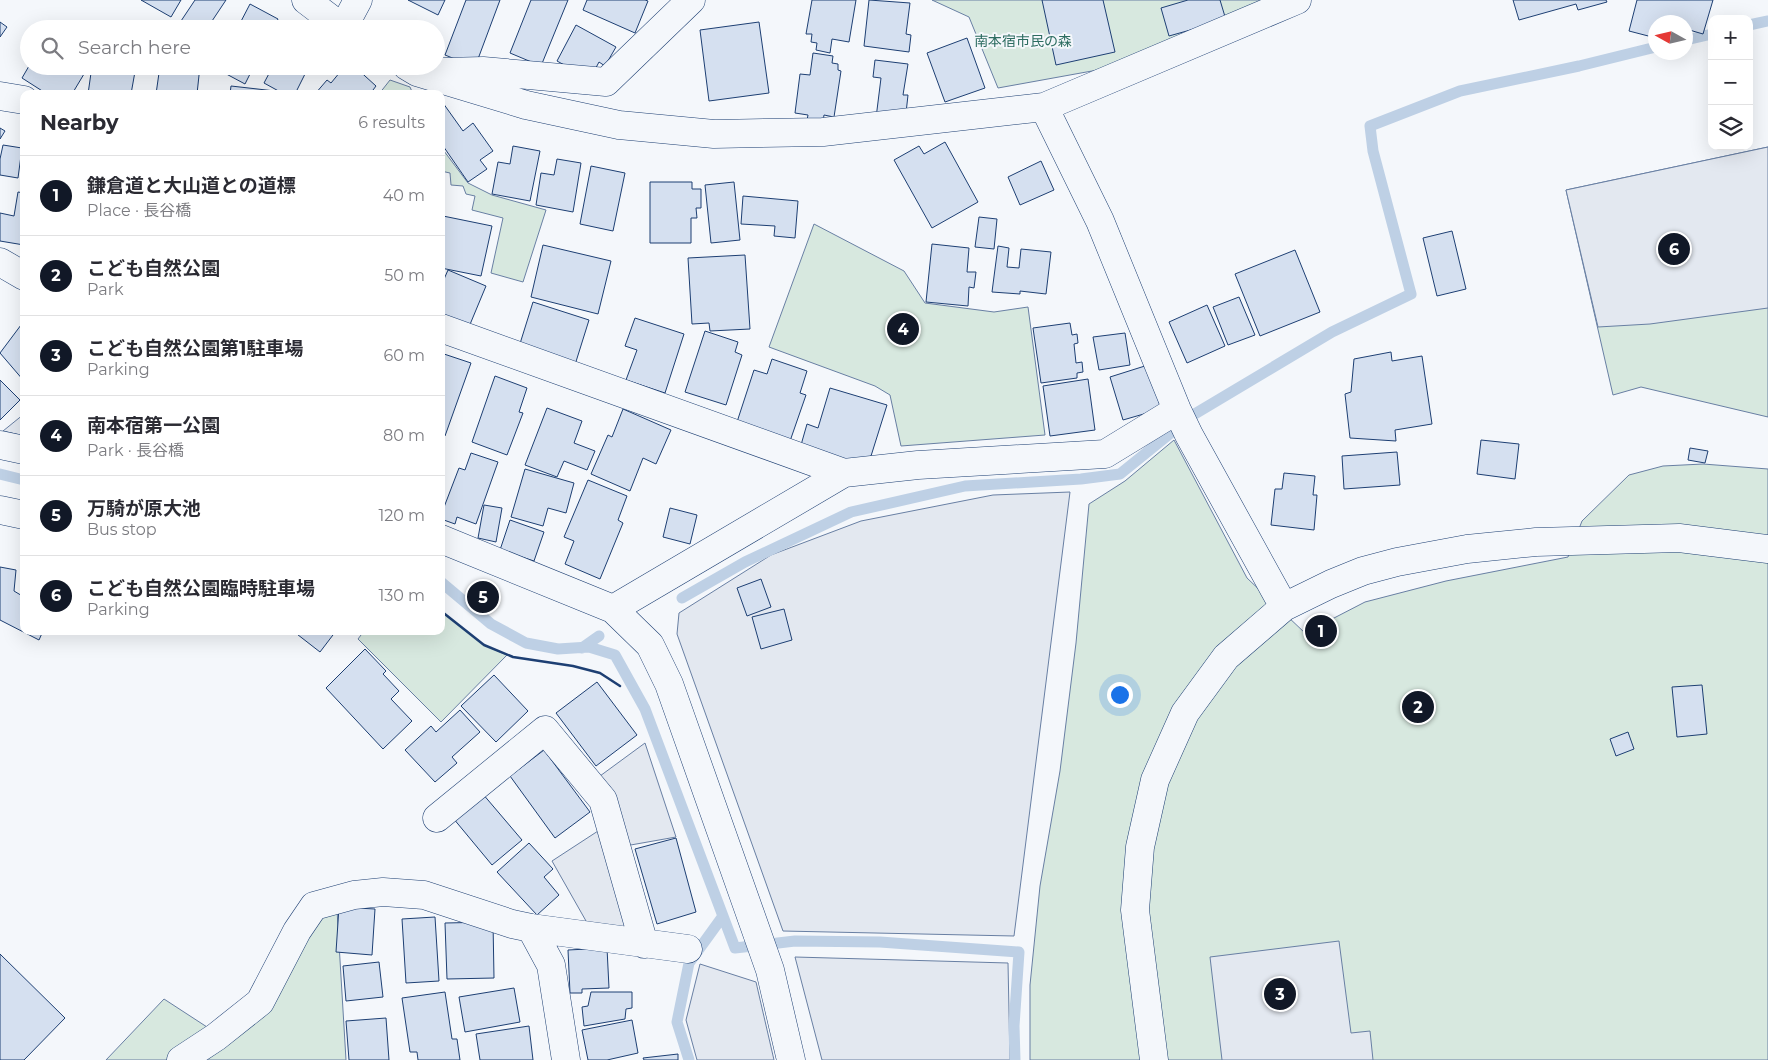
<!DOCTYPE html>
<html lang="en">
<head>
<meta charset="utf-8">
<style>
	:root { --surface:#fff; --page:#f2f2f3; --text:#2b2b33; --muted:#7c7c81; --line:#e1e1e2; --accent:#111827 }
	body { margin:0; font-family:Montserrat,"Noto Sans JP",sans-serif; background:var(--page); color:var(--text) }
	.controls { position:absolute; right:15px; top:15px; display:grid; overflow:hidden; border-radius:10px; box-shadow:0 5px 20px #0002 }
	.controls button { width:45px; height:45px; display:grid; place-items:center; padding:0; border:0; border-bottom:1px solid var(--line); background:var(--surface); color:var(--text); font:25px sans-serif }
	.compass { position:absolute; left:1648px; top:15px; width:45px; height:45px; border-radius:50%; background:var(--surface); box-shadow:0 5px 20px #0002; rotate:278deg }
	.you { position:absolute; left:1119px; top:694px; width:18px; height:18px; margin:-12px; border:4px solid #fff; border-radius:50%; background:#1a73e8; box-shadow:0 0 0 8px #1a73e833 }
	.badge { display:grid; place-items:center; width:32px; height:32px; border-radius:50%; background:var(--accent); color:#fff; font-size:16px; font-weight:700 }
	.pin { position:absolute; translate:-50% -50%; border:2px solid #fff; box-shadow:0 1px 5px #0006 }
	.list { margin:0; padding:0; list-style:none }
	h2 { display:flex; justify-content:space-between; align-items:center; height:65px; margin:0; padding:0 20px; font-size:21px }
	h2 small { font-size:16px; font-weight:400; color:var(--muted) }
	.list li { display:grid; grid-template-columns:32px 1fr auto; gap:15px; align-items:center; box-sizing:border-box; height:80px; padding:0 20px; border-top:1px solid var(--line) }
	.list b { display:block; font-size:19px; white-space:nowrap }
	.list p { margin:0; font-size:16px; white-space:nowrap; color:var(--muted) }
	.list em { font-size:16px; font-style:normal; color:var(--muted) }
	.icon { flex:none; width:28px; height:28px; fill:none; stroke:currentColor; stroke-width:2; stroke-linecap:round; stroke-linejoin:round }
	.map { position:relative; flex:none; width:1768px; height:1060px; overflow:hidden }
	.search { position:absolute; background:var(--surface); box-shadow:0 5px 20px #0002; left:20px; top:20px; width:425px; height:55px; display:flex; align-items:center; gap:12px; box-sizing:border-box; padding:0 18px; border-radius:28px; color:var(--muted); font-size:19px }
	.panel { position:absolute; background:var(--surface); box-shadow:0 5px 20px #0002; left:20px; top:90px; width:425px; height:545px; border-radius:10px }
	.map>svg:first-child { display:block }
	.green { fill:#d7e8df; stroke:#687fa3 }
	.parking { fill:#e3e8f0; stroke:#687fa3 }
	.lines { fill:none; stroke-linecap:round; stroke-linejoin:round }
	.stream { stroke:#bed0e5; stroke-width:11 }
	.building { fill:#d5e0f0; stroke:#1d3f73 }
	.minor-casing { stroke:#1d3f73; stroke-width:29 }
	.minor { stroke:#f4f7fb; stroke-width:28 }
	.wall { stroke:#1d3f73; stroke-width:2.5 }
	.labels { text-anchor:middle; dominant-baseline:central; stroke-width:4; stroke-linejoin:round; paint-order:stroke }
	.park-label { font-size:14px; fill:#2c6c60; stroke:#f4f7fb }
</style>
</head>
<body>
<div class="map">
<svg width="1768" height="1060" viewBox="0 0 1768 1060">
	<rect width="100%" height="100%" fill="#f4f7fb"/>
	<!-- green -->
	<path class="green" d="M 932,0 L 1288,0 L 1114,67 L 998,88 L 969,17 Z
		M 390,80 L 410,87 L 413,94 L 379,94 Z
		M 441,147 L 468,183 L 492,195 L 546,210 L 523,282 L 491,273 L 503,218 L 472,210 L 475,196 L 466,194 L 463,186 L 451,185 L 450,173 L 441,171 Z
		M 1768,147 L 1768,417 L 1641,387 L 1613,395 L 1566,190 Z
		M 814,224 L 904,271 L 925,303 L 994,312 L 1028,307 L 1045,435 L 901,446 L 890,395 L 875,386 L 769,347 Z
		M 1174,440 L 1247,578 L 1305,633 L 1365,602 L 1446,581 L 1568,557 L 1582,521 L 1629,475 L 1663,466 L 1703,464 L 1768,469 L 1768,1060 L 1030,1060 L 1030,985 L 1040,886 L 1060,771 L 1076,643 L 1089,504 L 1125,481 Z
		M 441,611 L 484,645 L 507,655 L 441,722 L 358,639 L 364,631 L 441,631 Z
		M 337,910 L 346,1060 L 106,1060 L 164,999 L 207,1027 L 226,1043 L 309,924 Z"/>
	<!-- parking -->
	<path class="parking" d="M 1768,147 L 1768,308 L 1650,324 L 1598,327 L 1566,190 Z
		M 24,414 L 24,436 L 3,431 Z
		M 1070,492 L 1014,936 L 783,931 L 677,634 L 679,613 L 771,555 L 861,521 L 993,495 Z
		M 645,743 L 676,837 L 625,846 L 600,776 Z
		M 598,831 L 629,929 L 590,928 L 552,861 Z
		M 1339,941 L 1351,1033 L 1370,1031 L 1373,1060 L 1222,1060 L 1210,957 Z
		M 795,957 L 1008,963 L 1010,1060 L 822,1060 Z
		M 700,964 L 756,982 L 774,1060 L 697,1060 L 686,1020 Z"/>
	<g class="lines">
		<!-- stream -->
		<path class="stream" d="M 1749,25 L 1768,21
			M 1686,40 L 1712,34
			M 0,474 L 24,480
			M 441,582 L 491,624 L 526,643 L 558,649 L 589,647 L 615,655 L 645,709 L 735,948 L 795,941 L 880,942 L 1019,952 L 1014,1026 L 1015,1060
			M 682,598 L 745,562 L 851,512 L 965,486 L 1081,479 L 1120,474 L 1193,415 L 1332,332 L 1411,294 L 1373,151 L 1370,126 L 1460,91 L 1579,66 L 1656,47
			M 582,648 L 599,636
			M 689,1060 L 677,1022 L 689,963 L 723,916"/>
	</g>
	<!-- building -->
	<path class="building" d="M 141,0 L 181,0 L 171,17 Z
		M 195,0 L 226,0 L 208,27 L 211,29 L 179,29 L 177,27 Z
		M 408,0 L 445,0 L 438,15 Z
		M 466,0 L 500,0 L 475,67 L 445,55 Z
		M 531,0 L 568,0 L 541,66 L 510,53 Z
		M 587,0 L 645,0 L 648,1 L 635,33 L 583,10 Z
		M 812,0 L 856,0 L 849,42 L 832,39 L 830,53 L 816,50 L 817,43 L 811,42 L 812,34 L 806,34 Z
		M 869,0 L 910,3 L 906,34 L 911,35 L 909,52 L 864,46 Z
		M 1042,0 L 1103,0 L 1115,52 L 1056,65 Z
		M 1188,0 L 1220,0 L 1226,20 L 1169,36 L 1161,8 Z
		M 1513,0 L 1606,0 L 1607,2 L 1578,10 L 1576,4 L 1519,20 Z
		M 1637,0 L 1713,0 L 1703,34 L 1686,29 L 1686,22 L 1656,22 L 1656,38 L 1629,31 Z
		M 250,4 L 278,19 L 273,29 L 237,29 Z
		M 0,22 L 7,27 L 0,37 Z
		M 759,22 L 769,93 L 709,101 L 700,30 Z
		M 576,25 L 616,47 L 605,66 L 599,62 L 590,79 L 557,61 Z
		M 967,38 L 985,88 L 945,102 L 927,53 Z
		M 813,53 L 833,56 L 832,63 L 838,64 L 838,70 L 841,71 L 834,117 L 824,115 L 822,128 L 806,125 L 808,115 L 795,113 L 800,74 L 810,75 Z
		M 875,60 L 908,64 L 903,95 L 908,95 L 905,122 L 876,118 L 881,78 L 873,77 Z
		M 29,66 L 73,66 L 84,74 L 72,94 L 47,94 L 22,78 Z
		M 92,66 L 136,66 L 131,94 L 88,94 Z
		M 160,66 L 200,66 L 197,94 L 156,94 Z
		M 218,66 L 254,66 L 245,84 L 217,69 Z
		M 273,66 L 309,66 L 295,94 L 284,94 L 264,83 Z
		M 345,66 L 354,66 L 376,86 L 370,94 L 315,94 L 327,80 L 331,83 Z
		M 231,86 L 275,91 L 275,94 L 230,94 Z
		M 443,103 L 463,131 L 473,123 L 493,151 L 480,160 L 487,169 L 468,182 L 441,143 L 441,105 Z
		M 0,128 L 5,131 L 0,139 Z
		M 945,142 L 978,202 L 932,228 L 894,160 L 919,146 L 924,154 Z
		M 3,145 L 22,148 L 18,178 L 0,175 L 0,159 Z
		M 513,146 L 540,151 L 530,201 L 492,194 L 498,162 L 510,164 Z
		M 557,159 L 581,163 L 573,212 L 536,205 L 541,173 L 554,175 Z
		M 1041,161 L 1054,190 L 1020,205 L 1008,177 Z
		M 591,166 L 625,173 L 613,231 L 580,224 Z
		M 650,182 L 692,182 L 692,189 L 701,189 L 701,208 L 696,208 L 697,218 L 691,218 L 691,243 L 650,243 Z
		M 734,182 L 740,240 L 711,243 L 705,185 Z
		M 18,192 L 24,193 L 24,245 L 0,241 L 0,213 L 14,216 Z
		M 743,196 L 798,201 L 795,238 L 774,236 L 775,226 L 741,224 Z
		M 443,216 L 492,226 L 481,276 L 441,268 Z
		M 979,217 L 997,219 L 994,249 L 975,247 Z
		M 1452,231 L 1466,289 L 1437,296 L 1423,238 Z
		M 932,244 L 969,248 L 967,272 L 976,272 L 974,288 L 969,287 L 968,306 L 926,302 Z
		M 543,245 L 611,261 L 598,314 L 531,297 Z
		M 998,246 L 1009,248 L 1007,267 L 1019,268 L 1021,249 L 1051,252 L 1046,294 L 1020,291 L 1020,294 L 992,292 Z
		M 1295,250 L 1320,312 L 1260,336 L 1235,274 Z
		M 745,255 L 750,329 L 710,331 L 709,323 L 692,324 L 688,258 Z
		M 448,270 L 486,286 L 466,334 L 441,323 L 441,286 Z
		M 1239,297 L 1255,335 L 1228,345 L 1213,307 Z
		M 533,302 L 589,320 L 574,368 L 518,350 Z
		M 1207,305 L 1225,346 L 1187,363 L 1169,322 Z
		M 635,318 L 684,334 L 665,393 L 626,380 L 637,350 L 625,346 Z
		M 24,321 L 24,381 L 0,353 Z
		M 1070,323 L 1072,335 L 1077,334 L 1078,343 L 1074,344 L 1076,363 L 1082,362 L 1083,372 L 1077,373 L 1077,378 L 1041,383 L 1033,328 Z
		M 705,331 L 738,342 L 735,352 L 742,355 L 726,405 L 685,392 Z
		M 1125,333 L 1130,365 L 1099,370 L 1093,337 Z
		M 1391,352 L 1392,361 L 1422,356 L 1432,424 L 1395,430 L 1396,441 L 1350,438 L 1345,394 L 1351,392 L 1354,359 Z
		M 441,353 L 471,363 L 445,436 L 441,435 Z
		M 772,359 L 807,371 L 800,393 L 806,395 L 789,444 L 736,425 L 754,370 L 767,374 Z
		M 1148,365 L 1161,409 L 1123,420 L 1110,377 Z
		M 495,376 L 527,388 L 519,412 L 523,413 L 507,455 L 472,442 Z
		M 1088,379 L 1095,430 L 1050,436 L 1043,386 Z
		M 0,380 L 20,400 L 0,420 Z
		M 830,388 L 887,405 L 871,456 L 848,467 L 799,452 L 807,424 L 818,428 Z
		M 547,408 L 582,421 L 574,443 L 595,451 L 587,470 L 564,461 L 557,477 L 525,465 Z
		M 623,409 L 671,430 L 656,464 L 643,458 L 630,491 L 591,474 L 608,435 L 612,437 Z
		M 1481,440 L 1519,444 L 1515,479 L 1477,474 Z
		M 1690,448 L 1708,451 L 1705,463 L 1688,460 Z
		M 1397,452 L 1400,485 L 1344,489 L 1342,456 Z
		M 471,453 L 498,462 L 476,524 L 457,517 L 455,524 L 441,519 L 441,515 L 459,468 L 465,470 Z
		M 525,469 L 574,483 L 566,513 L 548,508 L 543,526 L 511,517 Z
		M 1284,473 L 1315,476 L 1313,495 L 1317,495 L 1314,530 L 1271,525 L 1275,489 L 1282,489 Z
		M 588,480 L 627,496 L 618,520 L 623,523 L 600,579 L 565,564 L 574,541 L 564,537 Z
		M 484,505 L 502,508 L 496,542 L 478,538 Z
		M 670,508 L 697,515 L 690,544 L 663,537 Z
		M 510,520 L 544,532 L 534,561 L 500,550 Z
		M 23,544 L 24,544 L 24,585 L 21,585 Z
		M 0,567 L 16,570 L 14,591 L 24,597 L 24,631 L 43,631 L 39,640 L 0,620 Z
		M 761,579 L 771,607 L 747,616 L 737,588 Z
		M 784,609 L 792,640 L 761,649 L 752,617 Z
		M 293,631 L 336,631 L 320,652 Z
		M 365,649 L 386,671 L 383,674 L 399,691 L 391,699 L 412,721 L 383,749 L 326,688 Z
		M 494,675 L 528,711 L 496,742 L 461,706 Z
		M 597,682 L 637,735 L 596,766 L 556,713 Z
		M 1702,685 L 1707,734 L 1677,737 L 1672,687 Z
		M 460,710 L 480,732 L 452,757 L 457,763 L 435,782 L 405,750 L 431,726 L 436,732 Z
		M 1628,732 L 1634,749 L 1616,756 L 1610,739 Z
		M 544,750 L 590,812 L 555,838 L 510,776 Z
		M 482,793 L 522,840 L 492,865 L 453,818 Z
		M 676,838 L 696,912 L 657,924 L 635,849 Z
		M 529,843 L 553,869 L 544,877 L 559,895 L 537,915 L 497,872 Z
		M 339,907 L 375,909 L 372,955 L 336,952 Z
		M 435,917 L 439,981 L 406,983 L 402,919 Z
		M 493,922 L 494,978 L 447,979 L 445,923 Z
		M 607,948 L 609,988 L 582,989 L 582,993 L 570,993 L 568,950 Z
		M 0,954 L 65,1018 L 24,1060 L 0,1060 Z
		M 379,962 L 383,997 L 346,1001 L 343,966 Z
		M 514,988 L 520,1022 L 465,1032 L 459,997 Z
		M 445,992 L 452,1039 L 457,1039 L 460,1060 L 418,1060 L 417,1052 L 410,1052 L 402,998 Z
		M 591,992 L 632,992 L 632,1008 L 626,1009 L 625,1019 L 584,1026 L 582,1007 L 588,1006 Z
		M 386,1018 L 389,1060 L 349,1060 L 346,1021 Z
		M 632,1020 L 638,1053 L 607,1060 L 588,1060 L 582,1030 Z
		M 529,1026 L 533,1060 L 480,1060 L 476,1034 Z
		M 678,1054 L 678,1060 L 644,1060 L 643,1058 Z"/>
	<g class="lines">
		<defs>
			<path id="minor" d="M 306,0 L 344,29
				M 343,28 L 358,0
				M 407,66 L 417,72 L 526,105 L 619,125 L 714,134 L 823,132 L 1044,107 L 1297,0
				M 444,72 L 483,71 L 606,82 L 691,0
				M 0,96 L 24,100
				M 1044,107 L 1100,221 L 1177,410 L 1189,435 L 1284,607
				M 0,262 L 24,276
				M 441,328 L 844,473
				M 0,445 L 24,450
				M 0,510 L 24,515
				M 441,539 L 613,609 L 650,645 L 669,684 L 770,970 L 791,1060
				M 613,609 L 844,473 L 918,465 L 1105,454 L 1177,410
				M 437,818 L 545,730 L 603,800 L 644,944
				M 531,928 L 551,965 L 566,1060
				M 181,1060 L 216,1037 L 260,1002 L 297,931 L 314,906 L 354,895 L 383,892 L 424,895 L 512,924 L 531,928 L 688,949
				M 1154,1060 L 1135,910 L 1140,847 L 1155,780 L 1185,713 L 1226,657 L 1284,607 L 1331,584 L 1363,571 L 1397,562 L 1467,549 L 1536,542 L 1679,538 L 1768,549"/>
		</defs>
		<!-- minor casing -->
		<use href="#minor" class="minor-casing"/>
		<!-- minor -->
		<use href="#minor" class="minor"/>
		<!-- wall -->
		<path class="wall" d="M 441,611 L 484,645 L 513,657 L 573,666 L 600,673 L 620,686"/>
	</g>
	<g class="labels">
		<!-- park labels -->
		<g class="park-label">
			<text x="1023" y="41">南本宿市民の森</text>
		</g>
	</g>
</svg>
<div class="controls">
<button>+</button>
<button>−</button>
<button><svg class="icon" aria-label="layers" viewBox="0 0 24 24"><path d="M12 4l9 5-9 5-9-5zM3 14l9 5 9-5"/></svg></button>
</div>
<svg class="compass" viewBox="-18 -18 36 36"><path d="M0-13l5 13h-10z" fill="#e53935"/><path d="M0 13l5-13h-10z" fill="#7c7c81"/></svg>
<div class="you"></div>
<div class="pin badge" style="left:1321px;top:631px">1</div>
<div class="pin badge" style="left:1418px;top:707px">2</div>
<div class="pin badge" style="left:1280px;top:994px">3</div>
<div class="pin badge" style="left:903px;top:329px">4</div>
<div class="pin badge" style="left:483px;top:597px">5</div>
<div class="pin badge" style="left:1674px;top:249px">6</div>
<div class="search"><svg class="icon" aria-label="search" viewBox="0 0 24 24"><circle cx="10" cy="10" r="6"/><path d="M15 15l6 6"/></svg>Search here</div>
<section class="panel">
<h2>Nearby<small>6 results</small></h2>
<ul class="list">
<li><span class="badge">1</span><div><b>鎌倉道と大山道との道標</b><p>Place · 長谷橋</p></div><em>40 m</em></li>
<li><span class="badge">2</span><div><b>こども自然公園</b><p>Park</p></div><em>50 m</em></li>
<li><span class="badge">3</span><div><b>こども自然公園第1駐車場</b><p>Parking</p></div><em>60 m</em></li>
<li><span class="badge">4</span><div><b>南本宿第一公園</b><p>Park · 長谷橋</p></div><em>80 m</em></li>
<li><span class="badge">5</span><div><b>万騎が原大池</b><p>Bus stop</p></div><em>120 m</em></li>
<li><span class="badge">6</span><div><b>こども自然公園臨時駐車場</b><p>Parking</p></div><em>130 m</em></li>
</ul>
</section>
</div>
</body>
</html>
